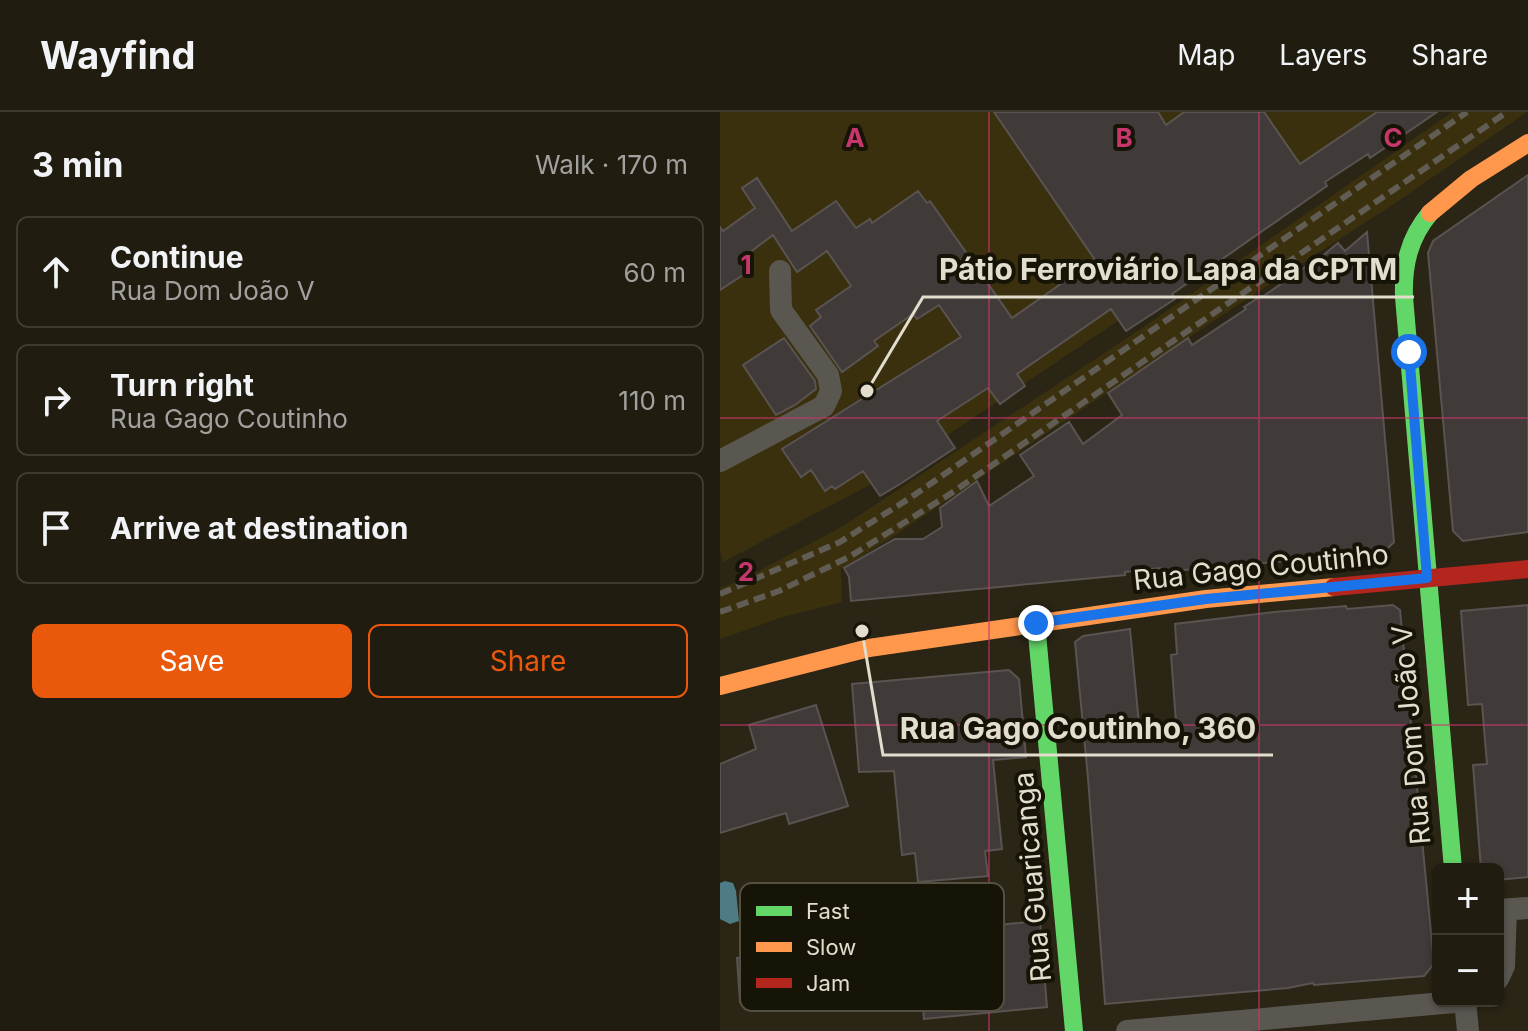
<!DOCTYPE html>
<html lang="en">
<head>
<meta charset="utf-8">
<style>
	:root { --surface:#201c10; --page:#2d291e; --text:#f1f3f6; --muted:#a2a19f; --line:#3d3a30; --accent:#ea580c }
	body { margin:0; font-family:Inter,sans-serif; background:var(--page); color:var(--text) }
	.controls { position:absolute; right:24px; bottom:24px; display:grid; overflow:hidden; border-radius:12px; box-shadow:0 2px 6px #0004 }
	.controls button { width:72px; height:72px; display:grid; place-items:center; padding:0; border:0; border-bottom:2px solid var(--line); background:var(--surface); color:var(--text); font:40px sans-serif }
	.stop { position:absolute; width:24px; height:24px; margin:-18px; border:6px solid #1a73e8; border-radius:50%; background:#fff }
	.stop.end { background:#1a73e8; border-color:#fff; box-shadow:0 2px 8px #0008 }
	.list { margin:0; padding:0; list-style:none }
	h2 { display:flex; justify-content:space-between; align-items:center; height:104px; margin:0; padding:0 32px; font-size:34px }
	h2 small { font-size:26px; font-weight:400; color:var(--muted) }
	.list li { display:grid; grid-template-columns:52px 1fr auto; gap:24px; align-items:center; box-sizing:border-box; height:112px; margin:0 16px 16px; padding:0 16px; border:2px solid var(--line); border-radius:12px }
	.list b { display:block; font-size:30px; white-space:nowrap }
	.list p { margin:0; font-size:26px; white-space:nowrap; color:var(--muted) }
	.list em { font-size:26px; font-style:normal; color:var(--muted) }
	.actions { display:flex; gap:16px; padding:24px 32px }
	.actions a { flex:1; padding:18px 0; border:2px solid var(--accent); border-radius:12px; text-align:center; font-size:28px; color:var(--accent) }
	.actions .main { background:var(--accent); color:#fff }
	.icon { flex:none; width:44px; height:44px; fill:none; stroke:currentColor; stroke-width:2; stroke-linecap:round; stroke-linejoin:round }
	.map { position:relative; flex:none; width:808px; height:919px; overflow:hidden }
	header { display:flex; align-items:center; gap:48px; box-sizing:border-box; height:112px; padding:0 40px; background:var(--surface); border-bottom:2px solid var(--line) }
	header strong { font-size:38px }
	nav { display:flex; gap:44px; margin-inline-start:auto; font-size:28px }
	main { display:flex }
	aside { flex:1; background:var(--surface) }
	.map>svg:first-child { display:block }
	.built { fill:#3a300e }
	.water { fill:#4e7c84 }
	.building { fill:#403b38; stroke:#595351; stroke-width:2 }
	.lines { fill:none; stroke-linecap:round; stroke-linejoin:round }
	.street { stroke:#5a5751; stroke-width:22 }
	.fast { stroke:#63d668; stroke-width:18 }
	.slow { stroke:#ff974d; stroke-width:18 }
	.jam { stroke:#b3261e; stroke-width:18 }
	.rail { stroke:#615d55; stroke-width:6; stroke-dasharray:12 6; stroke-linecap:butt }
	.route { stroke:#1a73e8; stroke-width:10 }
	.grid { fill:none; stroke:#c7366c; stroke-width:2; stroke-opacity:0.55 }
	.labels { text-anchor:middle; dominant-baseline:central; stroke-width:8; stroke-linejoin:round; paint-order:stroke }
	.street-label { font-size:28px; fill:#e2ddcd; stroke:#161307 }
	.key { fill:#161307; stroke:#535042; stroke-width:2 }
	.key-label { font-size:22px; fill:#e2ddcd }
	.grid-label { font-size:26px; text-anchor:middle; font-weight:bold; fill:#c7366c; stroke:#161307; stroke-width:8; stroke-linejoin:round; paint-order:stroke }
	.leader { fill:none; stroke:#e2ddcd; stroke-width:3 }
	.callout-dot { fill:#e2ddcd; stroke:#161307; stroke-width:3 }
	.callout-label { font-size:30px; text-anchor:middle; font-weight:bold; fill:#e2ddcd; stroke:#161307; stroke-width:8; stroke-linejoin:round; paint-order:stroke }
</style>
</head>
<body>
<header>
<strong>Wayfind</strong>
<nav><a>Map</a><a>Layers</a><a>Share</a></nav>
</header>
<main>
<aside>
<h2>3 min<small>Walk · 170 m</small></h2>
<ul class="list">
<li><svg class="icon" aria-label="ahead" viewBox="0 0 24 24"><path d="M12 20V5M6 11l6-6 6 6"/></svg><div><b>Continue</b><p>Rua Dom João V</p></div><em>60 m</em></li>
<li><svg class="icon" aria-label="right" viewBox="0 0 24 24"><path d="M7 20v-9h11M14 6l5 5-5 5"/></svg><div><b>Turn right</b><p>Rua Gago Coutinho</p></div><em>110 m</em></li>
<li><svg class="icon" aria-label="arrive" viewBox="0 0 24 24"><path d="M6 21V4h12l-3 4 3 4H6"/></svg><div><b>Arrive at destination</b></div></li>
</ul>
<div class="actions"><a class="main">Save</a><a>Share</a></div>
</aside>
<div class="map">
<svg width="808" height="919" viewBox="0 0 808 919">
	<rect width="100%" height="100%" fill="#2a2515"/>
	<!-- built -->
	<path class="built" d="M 0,0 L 700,0 L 422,193 L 165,365 L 3,450 L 0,439 Z
		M 732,0 L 807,0 L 674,92 L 495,208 L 174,424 L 121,457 L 122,490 L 63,505 L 0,527 L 0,476 L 24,467 L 123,414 L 431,210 Z"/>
	<!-- water -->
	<path class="water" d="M 5,769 L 13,771 L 16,779 L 19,809 L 10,812 L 0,807 L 0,771 Z"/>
	<!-- building -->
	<path class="building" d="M 274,0 L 438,0 L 446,13 L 464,0 L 544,0 L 580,52 L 657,0 L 717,0 L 650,46 L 648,42 L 605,70 L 607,74 L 452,182 L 455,187 L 406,219 L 391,197 L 297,262 L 305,274 L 280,292 L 268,276 L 217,309 L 235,336 L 180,372 L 160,384 L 143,359 L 115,377 L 112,374 L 105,379 L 91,358 L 81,365 L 62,337 L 241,225 L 219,193 L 197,207 L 193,202 L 154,229 L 158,234 L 122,260 L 90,214 L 101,205 L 96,198 L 131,174 L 107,139 L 77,160 L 53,123 L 21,147 L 29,159 L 0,178 L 0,115 L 3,119 L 35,96 L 22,76 L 37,66 L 72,119 L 116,89 L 136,116 L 150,107 L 152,111 L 198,79 L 207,91 L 210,89 L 292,206 L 375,148 Z
		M 808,63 L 808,420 L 743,429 L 733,419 L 708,141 L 713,129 Z
		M 647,120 L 674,430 L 668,436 L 612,445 L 441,460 L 440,456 L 405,460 L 405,463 L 131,489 L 129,465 L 124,456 L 175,427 L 203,427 L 222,415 L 220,396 L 257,369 L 269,394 L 314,364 L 300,343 L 349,310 L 363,332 L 402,303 L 388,281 L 468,226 L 472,233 L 526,197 L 524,195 L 541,184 L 542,185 L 587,154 L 587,157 L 618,131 L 625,139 Z
		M 64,226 L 95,269 L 96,277 L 75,293 L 56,303 L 23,253 Z
		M 673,493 L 680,498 L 714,852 L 704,864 L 594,873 L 593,871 L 568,876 L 385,892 L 368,666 L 355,530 L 363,524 L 410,517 L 419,612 L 456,610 L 451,543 L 457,542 L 455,512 L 554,500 L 626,494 L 627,497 Z
		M 808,493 L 808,765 L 778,768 L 778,757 L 761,757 L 753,653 L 767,652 L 762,592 L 748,593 L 741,499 Z
		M 289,558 L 299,567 L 306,645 L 273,648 L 282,737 L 265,739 L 268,764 L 198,770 L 195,741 L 182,743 L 174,659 L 139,660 L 132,572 Z
		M 96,593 L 128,694 L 69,712 L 66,701 L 0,721 L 0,652 L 36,637 L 29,613 Z
		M 145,779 L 146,789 L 172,787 L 178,856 L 162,858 L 164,883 L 95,890 L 91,861 L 44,865 L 45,889 L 20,890 L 17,846 L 77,842 L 74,813 L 85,812 L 82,784 Z
		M 320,809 L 327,895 L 204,907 L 199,850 L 259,845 L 256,815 Z"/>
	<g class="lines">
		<!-- street -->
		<path class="street" d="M 0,349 L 104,294 L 111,279 L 108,263 L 61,198 L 60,159
			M 778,798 L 808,796
			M 778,867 L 784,854 L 786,798
			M 745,889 L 748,919
			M 407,919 L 746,889"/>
		<!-- fast -->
		<path class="fast" d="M 710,101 C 689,126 683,153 684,185 L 733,757
			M 316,511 L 354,919"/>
		<!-- slow -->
		<path class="slow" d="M 710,101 L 751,67 L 808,31
			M 0,574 L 149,536 L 486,487 L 614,475"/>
		<!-- jam -->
		<path class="jam" d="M 614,475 L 808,457"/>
		<!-- rail -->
		<path class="rail" d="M 0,482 L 120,430 L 190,386 L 747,0
			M 0,500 L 59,479 L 129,445 L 230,382 L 787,0"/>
	</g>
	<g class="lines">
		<!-- route -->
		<path class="route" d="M 316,511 L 486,487 L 707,466 L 689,240"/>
	</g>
	<!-- grid -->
	<path class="grid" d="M 269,0 L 269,919M 539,0 L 539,919M 0,306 L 808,306M 0,613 L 808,613"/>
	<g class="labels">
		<!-- street labels -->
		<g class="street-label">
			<text transform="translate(541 455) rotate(-6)">Rua Gago Coutinho</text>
			<text transform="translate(691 623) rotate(-95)">Rua Dom João V</text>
			<text transform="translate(312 765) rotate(-95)">Rua Guaricanga</text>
		</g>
	</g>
	<!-- legend -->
	<rect x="20" y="771" width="264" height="128" rx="12" class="key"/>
	<rect x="36" y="794" width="36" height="10" fill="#63d668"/>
	<rect x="36" y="830" width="36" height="10" fill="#ff974d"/>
	<rect x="36" y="866" width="36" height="10" fill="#b3261e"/>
	<g class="key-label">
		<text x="86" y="807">Fast</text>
		<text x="86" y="843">Slow</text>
		<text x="86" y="879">Jam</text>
	</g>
	<g class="grid-label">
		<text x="135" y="35">A</text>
		<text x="404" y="35">B</text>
		<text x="673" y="35">C</text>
		<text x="26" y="162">1</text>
		<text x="26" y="469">2</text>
	</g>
	<!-- callouts -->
	<path class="leader" d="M147 279L203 185H694M142 519L163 643H553"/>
	<g class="callout-dot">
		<circle cx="147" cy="279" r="8"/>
		<circle cx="142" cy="519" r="8"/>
	</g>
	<g class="callout-label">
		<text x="448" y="168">Pátio Ferroviário Lapa da CPTM</text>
		<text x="358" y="627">Rua Gago Coutinho, 360</text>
	</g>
</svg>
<div class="controls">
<button>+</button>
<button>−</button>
</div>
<div class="stop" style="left:689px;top:240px"></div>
<div class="stop end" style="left:316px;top:511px"></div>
</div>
</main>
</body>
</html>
